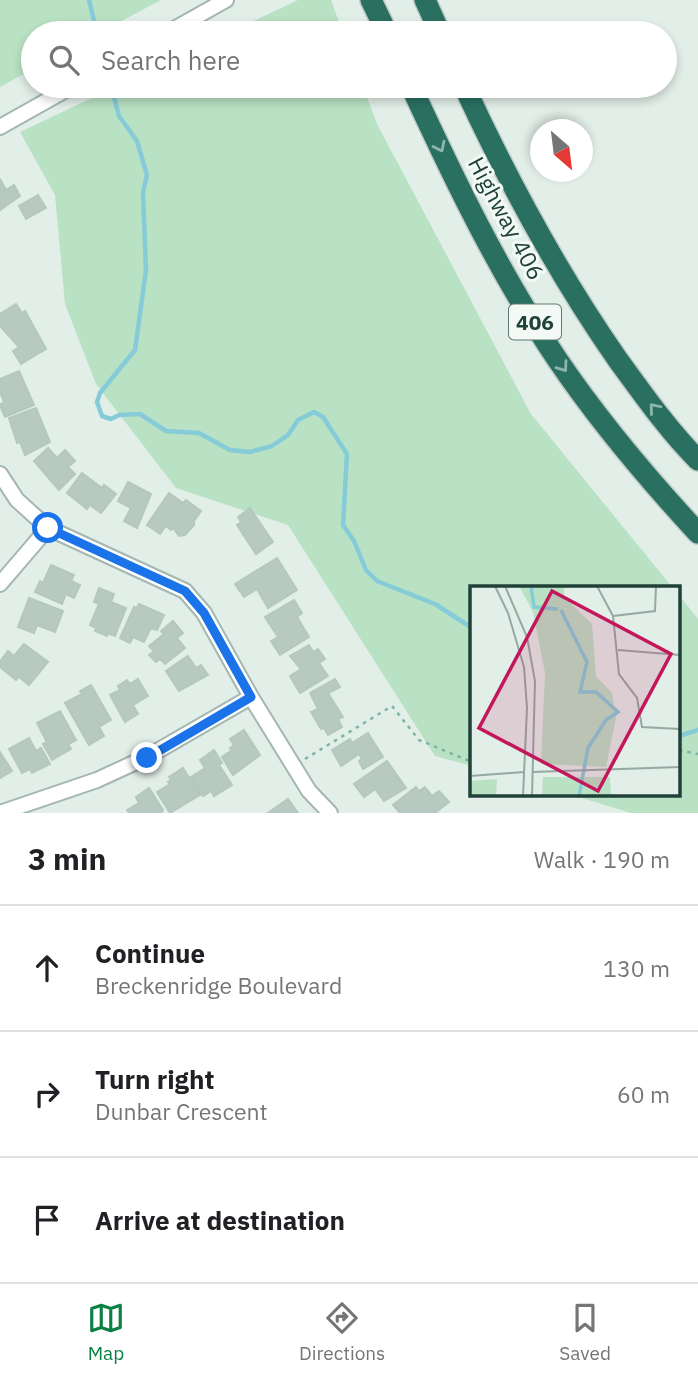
<!DOCTYPE html>
<html lang="en">
<head>
<meta charset="utf-8">
<style>
	:root { --surface:#fff; --page:#f6f6f6; --text:#202124; --muted:#757577; --line:#e0e0e0; --accent:#0b8043 }
	body { margin:0; font-family:"IBM Plex Sans",sans-serif; background:var(--page); color:var(--text) }
	.compass { position:absolute; left:530px; top:119px; width:63px; height:63px; border-radius:50%; background:var(--surface); box-shadow:0 4px 10px #0003; rotate:152deg }
	.stop { position:absolute; width:21px; height:21px; margin:-16px; border:5px solid #1a73e8; border-radius:50%; background:#fff }
	.stop.end { background:#1a73e8; border-color:#fff; box-shadow:0 2px 7px #0008 }
	.list { margin:0; padding:0; list-style:none }
	h2 { display:flex; justify-content:space-between; align-items:center; height:91px; margin:0; padding:0 28px; font-size:30px }
	h2 small { font-size:23px; font-weight:400; color:var(--muted) }
	.list li { display:grid; grid-template-columns:46px 1fr auto; gap:21px; align-items:center; box-sizing:border-box; height:126px; padding:0 28px; border-top:2px solid var(--line) }
	.list b { display:block; font-size:26px; white-space:nowrap }
	.list p { margin:0; font-size:23px; white-space:nowrap; color:var(--muted) }
	.list em { font-size:23px; font-style:normal; color:var(--muted) }
	.icon { flex:none; width:38px; height:38px; fill:none; stroke:currentColor; stroke-width:2; stroke-linecap:round; stroke-linejoin:round }
	.map { position:relative; flex:none; width:698px; height:813px; overflow:hidden }
	.search { position:absolute; background:var(--surface); box-shadow:0 4px 10px #0003; left:21px; right:21px; top:21px; height:77px; display:flex; align-items:center; gap:18px; box-sizing:border-box; padding:0 24px; border-radius:38px; color:var(--muted); font-size:26px }
	.sheet { height:469px; background:var(--surface) }
	nav { display:flex; justify-content:space-around; align-items:center; box-sizing:border-box; height:98px; border-top:2px solid var(--line); background:var(--surface); font-size:19px; color:var(--muted) }
	nav a { display:grid; justify-items:center; gap:4px }
	nav .on { color:var(--accent) }
	.map>svg:first-child { display:block }
	.green { fill:#b9e1c3 }
	.lines { fill:none; stroke-linecap:round; stroke-linejoin:round }
	.stream { stroke:#85ccd8; stroke-width:4.5 }
	.building { fill:#b7c9c1; stroke:#b4c8bf; stroke-width:2 }
	.minor-casing { stroke:#a4b7b0; stroke-width:18 }
	.highway-casing { stroke:#c1cac7; stroke-width:24 }
	.path { stroke:#7fb4a3; stroke-width:2.5; stroke-dasharray:3.5 5; stroke-linecap:butt }
	.minor { stroke:#fff; stroke-width:14 }
	.highway { stroke:#297061; stroke-width:21 }
	.oneway { stroke:#8eb5ac }
	.route { stroke:#1a73e8; stroke-width:9 }
	.labels { text-anchor:middle; dominant-baseline:central; stroke-width:6; stroke-linejoin:round; paint-order:stroke }
	.shield { fill:#f3faf6; stroke:#5f7871; stroke-width:2 }
	.shield-label { font-size:21px; font-weight:bold; fill:#204138 }
	.street-label { font-size:23px; fill:#204138; stroke:#f3faf6 }
	.inset-river { fill:none; stroke:#85ccd8; stroke-width:3.5 }
	.inset-road { fill:none; stroke:#94a9a2; stroke-width:2 }
	.view { fill:#c2185b; fill-opacity:0.15; stroke:#c2185b; stroke-width:3.5 }
	.inset-edge { fill:none; stroke:#204138; stroke-width:3.5 }
</style>
</head>
<body>
<div class="map">
<svg width="698" height="813" viewBox="0 0 698 813">
	<rect width="100%" height="100%" fill="#e2eee8"/>
	<!-- green -->
	<path class="green" d="M 0,0 L 161,0 L 99,33 L 33,33 L 33,69 L 0,87 Z
		M 298,0 L 331,0 L 343,33 L 228,33 Z
		M 117,86 L 363,86 L 377,124 L 531,414 L 672,587 L 472,587 L 472,766 L 435,756 L 288,525 L 176,488 L 96,384 L 65,304 L 55,195 L 20,132 Z
		M 679,595 L 698,619 L 698,813 L 631,813 L 569,794 L 679,794 Z"/>
	<g class="lines">
		<!-- stream -->
		<path class="stream" d="M 89,0 L 97,33
			M 111,86 L 119,116 L 137,141 L 147,175 L 143,192 L 146,270 L 135,350 L 100,393 L 97,402 L 102,416 L 111,419 L 119,415 L 140,414 L 166,431 L 199,433 L 230,450 L 250,452 L 272,446 L 288,435 L 298,420 L 314,412 L 323,417 L 347,454 L 343,525 L 354,541 L 366,570 L 377,581 L 435,604 L 472,628
			M 679,736 L 698,730"/>
	</g>
	<!-- building -->
	<path class="building" d="M 0,179 L 6,190 L 14,185 L 20,196 L 0,210 Z
		M 38,195 L 46,208 L 26,219 L 19,206 Z
		M 16,304 L 22,313 L 25,311 L 46,349 L 21,364 L 13,351 L 19,347 L 0,326 L 0,314 Z
		M 19,371 L 34,405 L 5,417 L 0,405 L 4,402 L 0,392 L 0,379 Z
		M 36,408 L 50,442 L 25,455 L 20,442 L 17,443 L 9,418 Z
		M 48,448 L 57,458 L 65,450 L 75,461 L 68,467 L 75,474 L 59,490 L 34,461 Z
		M 82,473 L 102,488 L 104,485 L 116,494 L 101,513 L 90,505 L 87,509 L 67,493 Z
		M 128,482 L 151,494 L 137,528 L 124,521 L 131,508 L 118,501 Z
		M 169,493 L 183,503 L 186,500 L 201,511 L 194,521 L 194,525 L 185,535 L 179,536 L 173,528 L 171,530 L 166,526 L 160,534 L 147,525 Z
		M 250,508 L 273,542 L 256,554 L 237,525 L 241,522 L 238,517 Z
		M 277,558 L 297,590 L 268,608 L 257,589 L 244,597 L 235,584 Z
		M 51,565 L 74,575 L 71,581 L 80,585 L 74,598 L 66,594 L 62,604 L 35,592 L 40,581 L 43,583 Z
		M 99,588 L 114,594 L 111,602 L 126,608 L 115,636 L 108,633 L 107,636 L 95,631 L 96,628 L 90,625 L 99,604 L 94,602 Z
		M 29,598 L 63,611 L 55,632 L 37,625 L 34,633 L 18,627 Z
		M 294,600 L 302,613 L 297,617 L 309,637 L 280,655 L 271,641 L 278,637 L 265,617 Z
		M 139,604 L 164,615 L 157,630 L 151,628 L 144,642 L 133,637 L 130,643 L 120,638 L 134,607 L 137,608 Z
		M 173,621 L 183,633 L 177,638 L 185,648 L 165,664 L 160,659 L 156,662 L 149,655 L 154,651 L 149,646 L 164,634 L 161,631 Z
		M 24,644 L 48,662 L 29,685 L 19,677 L 16,680 L 0,667 L 0,662 L 8,651 L 14,656 Z
		M 309,645 L 313,652 L 318,649 L 325,659 L 319,663 L 328,676 L 300,693 L 290,676 L 301,669 L 290,656 Z
		M 188,656 L 196,668 L 201,665 L 208,675 L 179,691 L 166,671 Z
		M 138,679 L 148,696 L 133,705 L 138,714 L 125,722 L 110,695 L 120,690 L 118,686 L 127,680 L 130,684 Z
		M 335,679 L 340,687 L 328,693 L 343,717 L 338,719 L 342,727 L 328,735 L 324,728 L 321,729 L 311,712 L 318,709 L 310,693 Z
		M 91,685 L 111,720 L 99,727 L 104,736 L 89,745 L 65,703 L 82,694 L 80,691 Z
		M 60,711 L 76,740 L 68,744 L 71,749 L 52,760 L 43,744 L 47,742 L 37,723 Z
		M 244,730 L 260,755 L 233,775 L 222,757 L 232,750 L 230,748 L 234,745 L 230,739 Z
		M 368,733 L 383,757 L 363,769 L 359,761 L 362,759 L 359,754 L 341,766 L 332,750 L 350,739 L 352,743 Z
		M 29,738 L 36,751 L 41,748 L 50,764 L 32,773 L 30,769 L 22,773 L 9,749 Z
		M 214,750 L 222,763 L 219,765 L 232,785 L 214,796 L 211,791 L 203,796 L 191,777 L 205,768 L 200,760 Z
		M 0,752 L 12,771 L 0,778 Z
		M 387,761 L 406,788 L 384,801 L 375,789 L 364,797 L 354,784 Z
		M 183,768 L 200,795 L 170,813 L 157,792 L 170,784 L 168,782 L 171,780 L 169,777 Z
		M 416,787 L 419,791 L 425,787 L 432,796 L 439,791 L 449,802 L 435,813 L 400,813 L 393,805 Z
		M 149,788 L 163,810 L 161,813 L 129,813 L 127,810 L 139,803 L 136,797 Z
		M 288,799 L 298,813 L 268,813 Z"/>
	<g class="lines">
		<defs>
			<path id="minor" d="M 167,33 L 226,0
				M 0,127 L 73,86
				M 0,474 L 17,500 L 48,528 L 185,591 L 204,613 L 251,697 L 309,791 L 330,813
				M 0,584 L 48,528
				M 0,813 L 97,780 L 147,757 L 251,697"/>
			<path id="highway" d="M 371,0 L 387,33
				M 425,0 L 440,33
				M 411,86 C 454,179 499,273 557,359 C 599,421 647,478 698,533
				M 464,86 C 508,181 558,274 618,360 C 643,394 668,430 698,460"/>
		</defs>
		<!-- minor casing -->
		<use href="#minor" class="minor-casing"/>
		<!-- highway casing -->
		<use href="#highway" class="highway-casing"/>
		<!-- path -->
		<path class="path" d="M 679,750 L 698,754
			M 305,759 L 392,706 L 419,740 L 472,762"/>
		<!-- minor -->
		<use href="#minor" class="minor"/>
		<!-- highway -->
		<use href="#highway" class="highway"/>
	</g>
	<!-- one-way arrows -->
	<defs><path id="oneway-chevron" d="M-2-3.5L2.5 0L-2 3.5" fill="none" stroke-width="1.6" stroke-linecap="round" stroke-linejoin="round" transform="scale(1.75)"/></defs>
	<g class="oneway">
		<use href="#oneway-chevron" transform="translate(440 147) rotate(64)"/>
		<use href="#oneway-chevron" transform="translate(563 367) rotate(55)"/>
		<use href="#oneway-chevron" transform="translate(654 408) rotate(-130)"/>
	</g>
	<g class="lines">
		<!-- route -->
		<path class="route" d="M 48,528 L 185,591 L 204,613 L 251,697 L 147,758"/>
	</g>
	<g class="labels">
		<!-- shield labels -->
		<rect class="shield" x="509" y="304.5" width="52" height="35" rx="5"/>
		<g class="shield-label">
			<text x="535" y="322">406</text>
		</g>
		<!-- street labels -->
		<g class="street-label">
			<text transform="translate(507 218) rotate(62)">Highway 406</text>
		</g>
	</g>
	<!-- overview -->
	<g transform="translate(470 586)">
		<rect width="210" height="210" fill="#e2eee8"/>
		<path d="M 49,0 L 94,0 L 94,11 L 122,38 L 126,90 L 142,107 L 146,132 L 136,181 L 71,178 L 75,87 L 63,26 ZM 73,191 L 140,191 L 141,210 L 72,210 ZM 27,193 L 26,210 L 0,210 L 0,195 Z" fill="#b9e1c3"/>
		<path class="inset-river" d="M 61,0 L 64,21 L 88,23M 91,24 L 117,76 L 110,106 L 126,106 L 148,126 L 136,134 L 118,162 L 109,210"/>
		<path class="inset-road" d="M 25,0 L 38,27 L 54,81 L 57,122 L 53,210M 35,0 L 57,51 L 65,95 L 62,210M 127,0 L 143,30 L 149,88 L 167,112 L 172,141 L 210,143M 143,30 L 185,25 L 186,0M 148,64 L 210,69M 62,186 L 210,181M 0,190 L 54,186"/>
		<path class="view" d="M 82,5 L 201,68 L 128,205 L 9,142 Z"/>
		<rect width="210" height="210" class="inset-edge"/>
	</g>
</svg>
<svg class="compass" viewBox="-18 -18 36 36"><path d="M0-13l5 13h-10z" fill="#e53935"/><path d="M0 13l5-13h-10z" fill="#757577"/></svg>
<div class="stop" style="left:48px;top:528px"></div>
<div class="stop end" style="left:147px;top:758px"></div>
<div class="search"><svg class="icon" aria-label="search" viewBox="0 0 24 24"><circle cx="10" cy="10" r="6"/><path d="M15 15l6 6"/></svg>Search here</div>
</div>
<section class="sheet">
<h2>3 min<small>Walk · 190 m</small></h2>
<ul class="list">
<li><svg class="icon" aria-label="ahead" viewBox="0 0 24 24"><path d="M12 20V5M6 11l6-6 6 6"/></svg><div><b>Continue</b><p>Breckenridge Boulevard</p></div><em>130 m</em></li>
<li><svg class="icon" aria-label="right" viewBox="0 0 24 24"><path d="M7 20v-9h11M14 6l5 5-5 5"/></svg><div><b>Turn right</b><p>Dunbar Crescent</p></div><em>60 m</em></li>
<li><svg class="icon" aria-label="arrive" viewBox="0 0 24 24"><path d="M6 21V4h12l-3 4 3 4H6"/></svg><div><b>Arrive at destination</b></div></li>
</ul>
</section>
<nav>
<a class="on"><svg class="icon" aria-label="map" viewBox="0 0 24 24"><path d="M3 6l6-2 6 2 6-2v14l-6 2-6-2-6 2zM9 4v14M15 6v14"/></svg>Map</a>
<a><svg class="icon" aria-label="directions" viewBox="0 0 24 24"><path d="M12 3l9 9-9 9-9-9zM9 14v-3h6M13 9l2 2-2 2"/></svg>Directions</a>
<a><svg class="icon" aria-label="saved" viewBox="0 0 24 24"><path d="M7 4h10v16l-5-4-5 4z"/></svg>Saved</a>
</nav>
</body>
</html>
